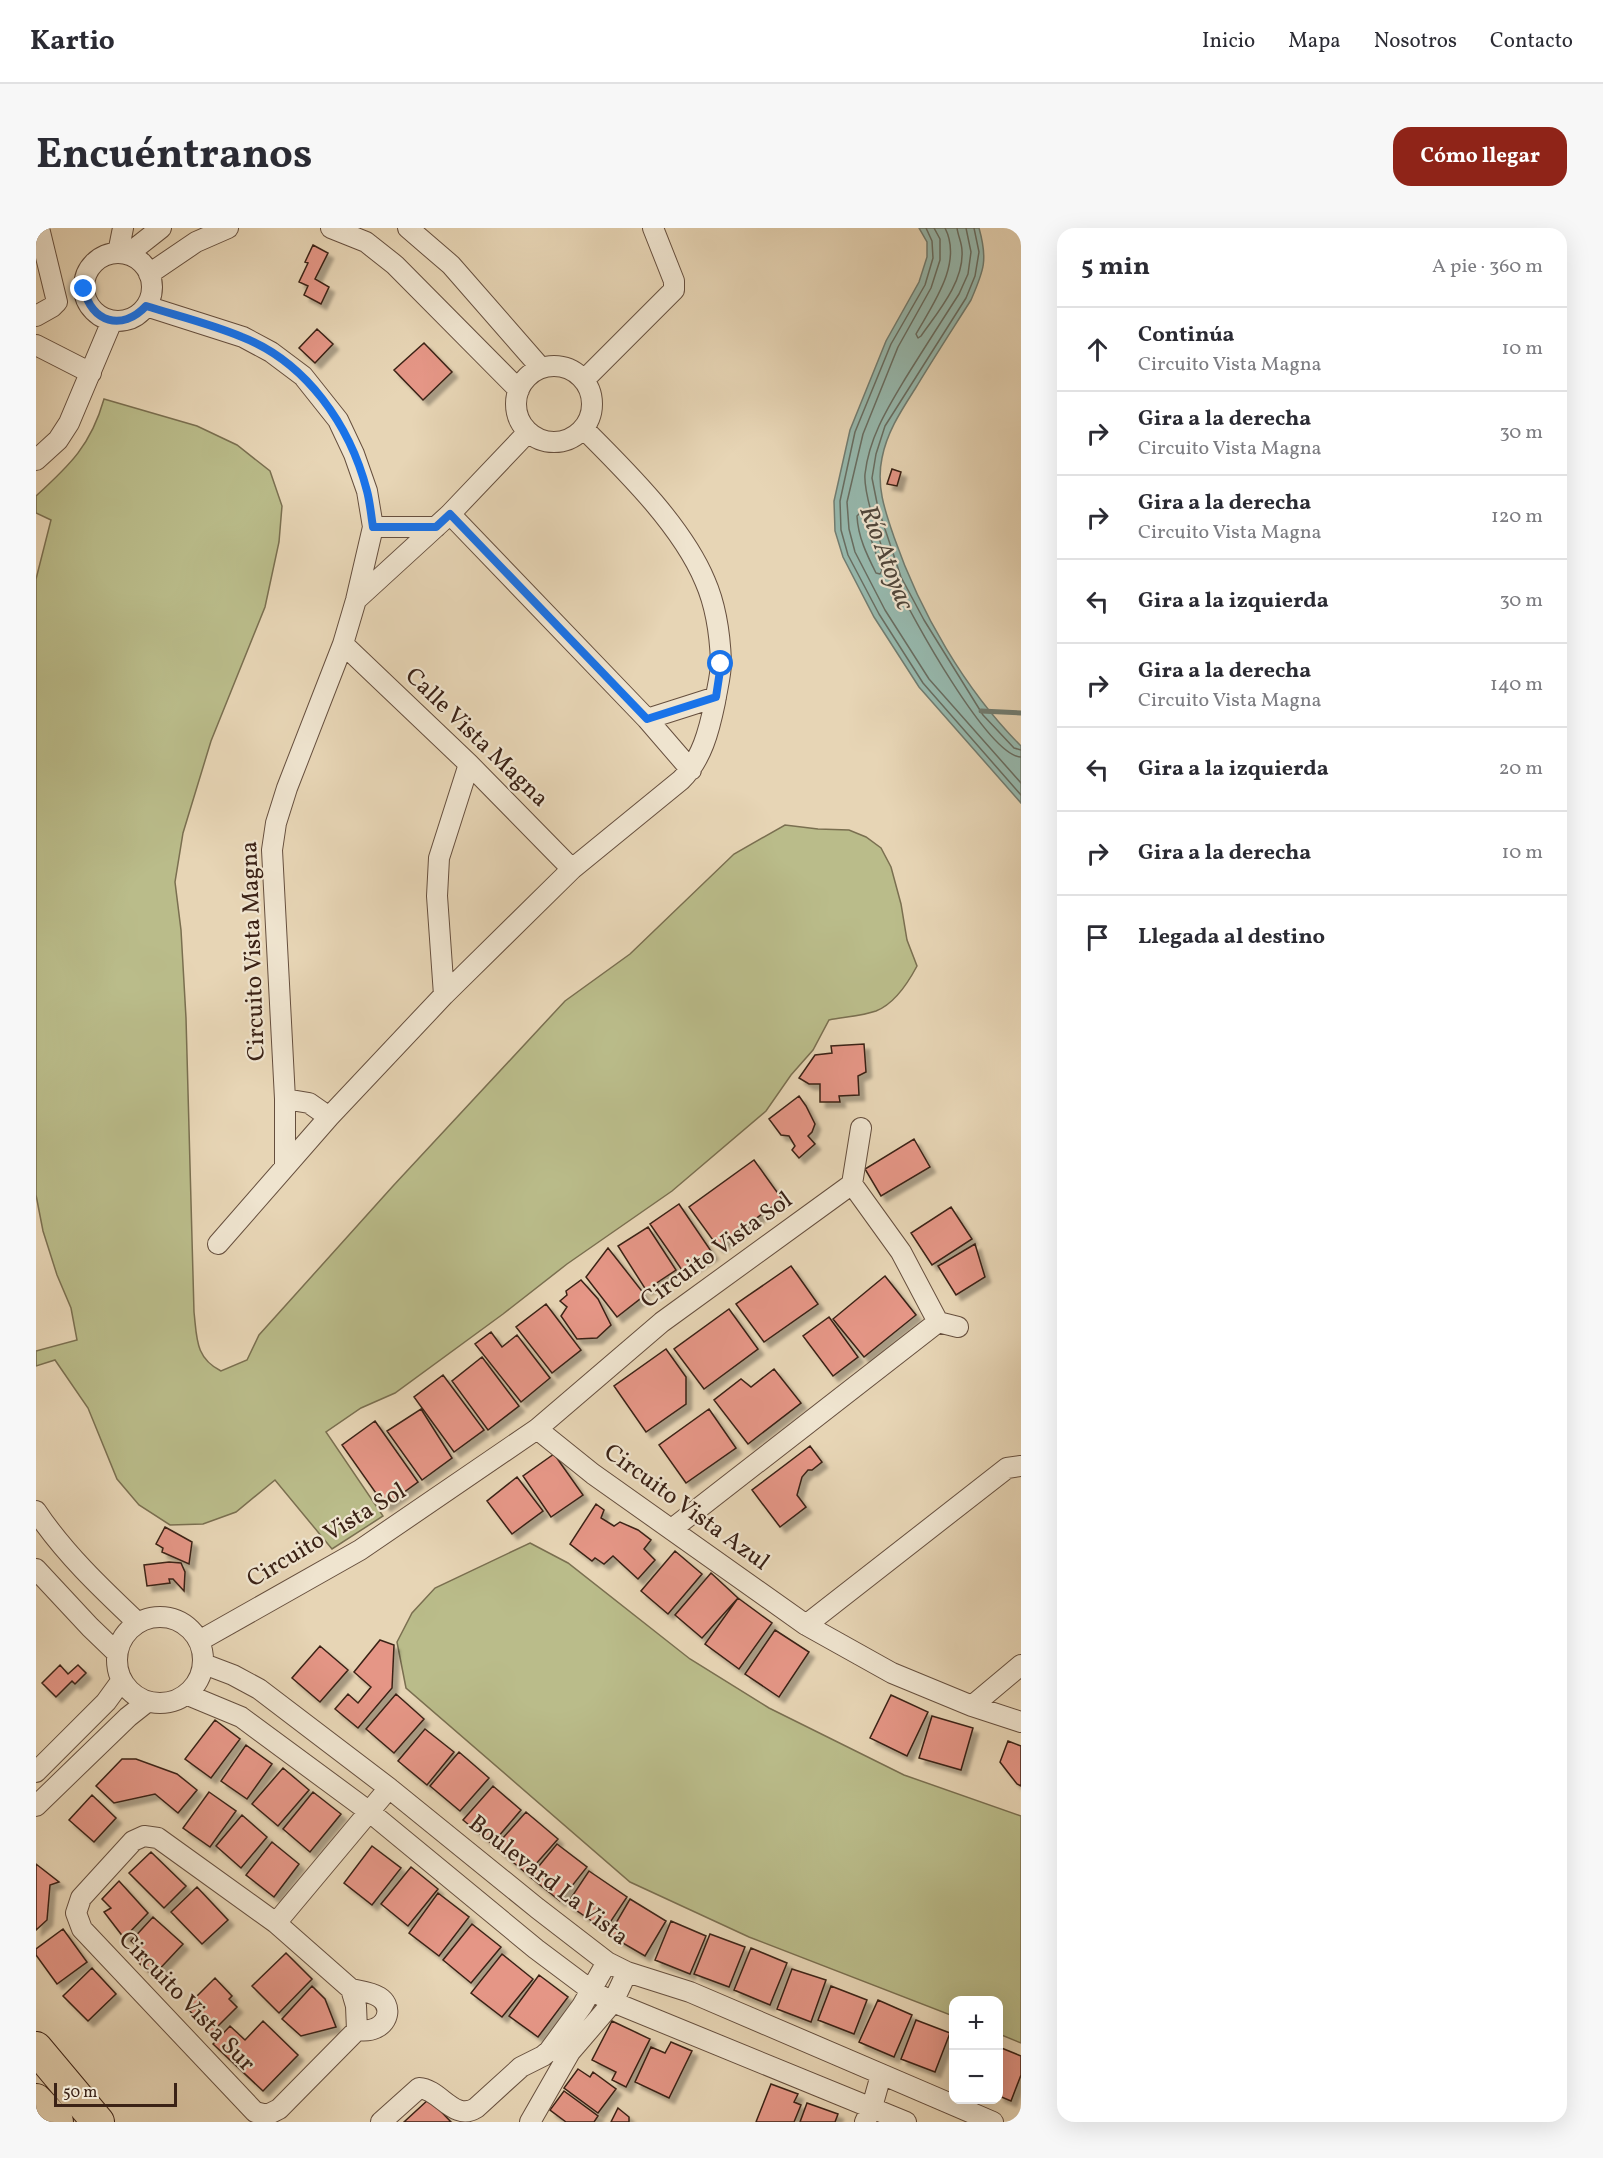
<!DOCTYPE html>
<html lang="es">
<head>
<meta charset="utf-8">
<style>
	:root { --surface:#fff; --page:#f7f7f7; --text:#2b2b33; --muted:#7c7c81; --line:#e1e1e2; --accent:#8f2418 }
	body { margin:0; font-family:Vollkorn,serif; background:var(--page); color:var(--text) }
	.controls { position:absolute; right:18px; bottom:18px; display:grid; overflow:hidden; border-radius:12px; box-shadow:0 6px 24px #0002 }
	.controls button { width:54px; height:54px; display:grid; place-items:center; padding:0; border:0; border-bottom:2px solid var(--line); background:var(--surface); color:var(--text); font:30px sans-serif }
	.scale { position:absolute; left:18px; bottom:15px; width:123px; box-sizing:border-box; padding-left:6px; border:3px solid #3b2216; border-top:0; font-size:16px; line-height:21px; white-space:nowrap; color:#3b2216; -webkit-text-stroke:4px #efe4cf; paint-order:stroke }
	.stop { position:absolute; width:18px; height:18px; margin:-14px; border:4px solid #1a73e8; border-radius:50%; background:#fff }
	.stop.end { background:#1a73e8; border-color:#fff; box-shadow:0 2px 6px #0008 }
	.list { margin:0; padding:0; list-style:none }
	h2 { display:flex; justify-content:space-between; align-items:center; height:78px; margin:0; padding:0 24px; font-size:26px }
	h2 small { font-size:20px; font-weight:400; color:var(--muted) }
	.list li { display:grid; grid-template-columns:39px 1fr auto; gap:18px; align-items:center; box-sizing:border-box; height:84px; padding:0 24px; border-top:2px solid var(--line) }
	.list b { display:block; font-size:22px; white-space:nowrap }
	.list p { margin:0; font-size:20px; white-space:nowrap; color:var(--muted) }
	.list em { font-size:20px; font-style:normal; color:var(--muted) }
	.icon { flex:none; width:33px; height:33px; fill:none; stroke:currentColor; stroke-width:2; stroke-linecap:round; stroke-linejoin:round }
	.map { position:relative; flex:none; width:985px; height:1894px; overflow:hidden; border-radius:18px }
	header { display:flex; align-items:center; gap:36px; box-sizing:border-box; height:84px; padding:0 30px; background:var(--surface); border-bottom:2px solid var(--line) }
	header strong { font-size:28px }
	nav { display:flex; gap:33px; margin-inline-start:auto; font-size:21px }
	.intro { display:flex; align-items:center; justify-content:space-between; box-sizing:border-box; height:144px; padding:0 36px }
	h1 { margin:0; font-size:42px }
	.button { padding:15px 27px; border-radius:18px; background:var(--accent); color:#fff; font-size:21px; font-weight:700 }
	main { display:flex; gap:36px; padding:0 36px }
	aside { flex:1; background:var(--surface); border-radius:18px; box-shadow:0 6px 24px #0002 }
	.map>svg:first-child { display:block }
	.green { fill:#babc8a; stroke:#7a6f50; stroke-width:1.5 }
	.water { fill:#97b9ae; stroke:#727d71; stroke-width:1.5 }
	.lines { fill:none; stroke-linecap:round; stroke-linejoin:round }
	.shore { stroke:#696e62; stroke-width:1.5 }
	.stream { stroke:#727d71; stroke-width:5 }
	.building { fill:#e59686; stroke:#3b2216; stroke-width:1.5; filter:url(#shadow) }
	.minor-casing { stroke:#664f3e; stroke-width:22 }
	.trunk-casing { stroke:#3b2216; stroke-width:34 }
	.minor { stroke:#efe4cf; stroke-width:20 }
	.trunk { stroke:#e7d5b5; stroke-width:32 }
	.route { stroke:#1a73e8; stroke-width:8 }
	.labels { text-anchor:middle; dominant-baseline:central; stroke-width:4.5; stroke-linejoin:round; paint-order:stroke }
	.street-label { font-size:24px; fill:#3b2216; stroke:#efe4cf }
	.water-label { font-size:26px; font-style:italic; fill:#52483c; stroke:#efe4cf }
</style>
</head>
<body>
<header>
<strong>Kartio</strong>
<nav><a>Inicio</a><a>Mapa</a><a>Nosotros</a><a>Contacto</a></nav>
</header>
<div class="intro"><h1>Encuéntranos</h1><a class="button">Cómo llegar</a></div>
<main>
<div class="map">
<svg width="985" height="1894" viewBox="0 0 985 1894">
	<defs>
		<filter id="shadow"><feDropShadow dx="5.5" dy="5.5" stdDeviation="1.5" flood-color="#0004"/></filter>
	</defs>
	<rect width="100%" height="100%" fill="#e7d5b5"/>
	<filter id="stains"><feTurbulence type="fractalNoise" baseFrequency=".00333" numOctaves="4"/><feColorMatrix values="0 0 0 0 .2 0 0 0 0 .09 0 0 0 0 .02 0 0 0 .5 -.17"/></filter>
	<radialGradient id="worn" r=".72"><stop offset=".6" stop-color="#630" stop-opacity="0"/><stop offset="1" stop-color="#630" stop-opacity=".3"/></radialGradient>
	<!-- green -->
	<path class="green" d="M 68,171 L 161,198 L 201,217 L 234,243 L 246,278 L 243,314 L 229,379 L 175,513 L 147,605 L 139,654 L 145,702 L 150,790 L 158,1084 C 161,1110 159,1130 185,1143 L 211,1132 L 223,1107 L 357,958 L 529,773 L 594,726 L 698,626 L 749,597 L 782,601 L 813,602 L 830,609 L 845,620 L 855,639 L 865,676 L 871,712 L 881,738 C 872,755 858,776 840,783 C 826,788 808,789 793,792 L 777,822 L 755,847 L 730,883 L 636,963 L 531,1036 L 467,1086 L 359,1165 L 325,1180 L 290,1204 L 347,1288 L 296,1321 L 239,1252 L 200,1284 L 167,1296 L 134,1297 L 103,1277 L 81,1251 L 52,1180 L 19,1132 L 0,1138 L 0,1123 L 41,1112 L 35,1080 L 21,1047 L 7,1003 L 0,967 L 0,351 L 15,292 L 0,285 L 0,268 C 34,237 55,217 68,171 Z
		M 494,1315 L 532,1335 L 654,1431 L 733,1480 L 868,1547 L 985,1588 L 985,1815 L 963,1806 L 963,1772 L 918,1772 L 917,1788 L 713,1709 L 594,1654 L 370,1460 L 361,1414 L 376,1385 L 399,1360 Z"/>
	<!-- water -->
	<path class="water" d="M 883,0 L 943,0 C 952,32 948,42 935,72 C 916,102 897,131 879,161 C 865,183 851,204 846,230 C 840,258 849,283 858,309 C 884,384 929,462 985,518 L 985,575 L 883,459 L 838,389 L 807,329 L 799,303 L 798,273 L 814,202 L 850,113 L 883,54 L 891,29 L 891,14 Z"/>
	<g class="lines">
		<!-- shore -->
		<path class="shore" d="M 890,0 L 896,13 L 897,30 L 889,57 L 855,116 L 819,204 L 804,273 L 805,302 L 812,327 L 843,386 L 887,455 L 985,567
			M 898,0 L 904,11 L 904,32 L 895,60 L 862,119 L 827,206 L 811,274 L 813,301 L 819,324 L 849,382 L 893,451 L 985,555
			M 909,0 C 927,35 897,76 880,106 L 882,110 L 885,108 C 901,85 928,54 926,23 C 926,15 922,8 921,0
			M 930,0 L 935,24 L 932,46 L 923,66 C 905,94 887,122 869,151 C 851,181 833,210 829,246 C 827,267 850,335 860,355 C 875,387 952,528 985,529
			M 938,0 L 943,24 L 939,48 L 930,70 L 849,198 L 840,226 L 836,250 L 842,280 L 865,349 L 888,392 L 947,487 L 978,520 L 985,522
			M 824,285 L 827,288 L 846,343 L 844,346 L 840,345 C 831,327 822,309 821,288 Z"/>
		<!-- stream -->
		<path class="stream" d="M 945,483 L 985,485"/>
	</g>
	<!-- building -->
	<path class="building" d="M 277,17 L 292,25 L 279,51 L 293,59 L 285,76 L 268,67 L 272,58 L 263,54 L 272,35 L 269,34 Z
		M 281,101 L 297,116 L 279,135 L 263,120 Z
		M 388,115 L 416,144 L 387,172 L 358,142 Z
		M 856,241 L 865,244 L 861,258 L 851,256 Z
		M 828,816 L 830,844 L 822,848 L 823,867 L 803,868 L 804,874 L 784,874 L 784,856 L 773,856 L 763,850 L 779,827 L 796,825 L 795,818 Z
		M 763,868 L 770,878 L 779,896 L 776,904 L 772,908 L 779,916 L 763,930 L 756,922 L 759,918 L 753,908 L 745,907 L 733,891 Z
		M 878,911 L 894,939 L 845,968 L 829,941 Z
		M 718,932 L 746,971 L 682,1019 L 653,979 Z
		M 643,976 L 677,1026 L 648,1045 L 614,996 Z
		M 915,979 L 936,1011 L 896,1037 L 875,1005 Z
		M 612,999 L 640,1042 L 610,1062 L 582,1018 Z
		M 939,1016 L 949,1049 L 920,1067 L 902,1038 Z
		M 572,1020 L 609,1067 L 581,1089 L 550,1049 Z
		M 755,1038 L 782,1076 L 728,1114 L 700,1076 Z
		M 849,1048 L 880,1087 L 828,1129 L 797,1091 Z
		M 545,1052 L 562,1071 L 575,1097 L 561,1110 L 541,1111 L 525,1088 L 531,1079 L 524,1073 L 531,1067 L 530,1063 Z
		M 510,1076 L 545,1122 L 516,1145 L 480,1099 Z
		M 693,1081 L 722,1121 L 668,1161 L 638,1121 Z
		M 793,1089 L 822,1129 L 797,1148 L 767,1108 Z
		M 455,1104 L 466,1119 L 481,1107 L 514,1150 L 485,1174 L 439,1116 Z
		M 630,1121 L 650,1149 L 650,1176 L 610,1204 L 578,1158 Z
		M 446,1129 L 483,1178 L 452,1202 L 416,1153 Z
		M 738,1141 L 765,1175 L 712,1216 L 678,1172 L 705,1151 L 715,1159 Z
		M 407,1147 L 448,1202 L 418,1224 L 378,1169 Z
		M 385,1181 L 416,1230 L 386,1252 L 351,1203 Z
		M 673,1181 L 700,1220 L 650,1255 L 623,1217 Z
		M 339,1193 L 382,1254 L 349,1278 L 306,1217 Z
		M 774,1218 L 786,1234 L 776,1242 L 772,1242 L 766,1249 L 761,1267 L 770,1279 L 744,1299 L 716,1262 Z
		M 518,1226 L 547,1267 L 515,1289 L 487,1248 Z
		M 481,1249 L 507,1283 L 476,1306 L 451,1273 Z
		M 560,1276 L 568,1282 L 565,1290 L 578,1298 L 584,1294 L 602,1302 L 615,1312 L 608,1321 L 619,1332 L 602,1351 L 577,1328 L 568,1336 L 559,1330 L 556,1333 L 534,1316 Z
		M 129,1299 L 156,1314 L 153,1336 L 126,1324 L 127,1320 L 120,1316 Z
		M 639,1323 L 666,1346 L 632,1386 L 605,1363 Z
		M 133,1334 L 145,1335 L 149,1344 L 148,1363 L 137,1351 L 133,1351 L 134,1355 L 111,1358 L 108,1337 Z
		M 675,1345 L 702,1370 L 666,1410 L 639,1387 Z
		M 702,1370 L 736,1395 L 703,1441 L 669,1416 Z
		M 739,1402 L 773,1424 L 743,1469 L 709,1446 Z
		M 344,1412 L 358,1417 L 356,1460 L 322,1500 L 299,1481 L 312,1466 L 322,1475 L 335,1459 L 318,1444 Z
		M 284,1418 L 312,1442 L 284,1474 L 256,1450 Z
		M 24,1437 L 32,1446 L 42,1437 L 50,1445 L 39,1456 L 36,1453 L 20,1469 L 6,1455 Z
		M 360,1466 L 388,1491 L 358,1525 L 330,1501 Z
		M 855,1467 L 892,1484 L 871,1528 L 834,1510 Z
		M 896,1488 L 937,1500 L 925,1542 L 883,1530 Z
		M 179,1492 L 204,1511 L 175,1550 L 149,1531 Z
		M 389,1501 L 418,1524 L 391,1557 L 362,1533 Z
		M 972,1513 L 985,1518 L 985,1558 L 981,1556 L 964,1534 Z
		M 210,1517 L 236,1536 L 211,1571 L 185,1553 Z
		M 423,1524 L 453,1550 L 424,1583 L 394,1558 Z
		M 86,1531 L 100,1531 L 141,1546 L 161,1562 L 142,1585 L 119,1566 L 78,1575 L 60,1558 Z
		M 247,1540 L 273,1562 L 242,1598 L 216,1576 Z
		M 457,1558 L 485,1582 L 456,1616 L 427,1592 Z
		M 173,1564 L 200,1583 L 174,1619 L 147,1600 Z
		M 277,1564 L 305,1586 L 274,1624 L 247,1601 Z
		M 56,1567 L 80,1590 L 58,1614 L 33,1592 Z
		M 490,1584 L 522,1611 L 491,1646 L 459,1619 Z
		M 206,1587 L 231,1609 L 205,1640 L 180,1618 Z
		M 236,1614 L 263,1636 L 238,1669 L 210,1647 Z
		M 521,1616 L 551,1639 L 524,1673 L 494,1649 Z
		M 336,1618 L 365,1640 L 336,1677 L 308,1655 Z
		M 115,1624 L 150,1658 L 128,1680 L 93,1645 Z
		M 0,1636 L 23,1654 L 14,1657 L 11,1692 L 0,1702 Z
		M 375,1639 L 402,1661 L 372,1698 L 345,1676 Z
		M 553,1643 L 591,1669 L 569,1702 L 531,1676 Z
		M 83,1653 L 112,1685 L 88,1710 L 68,1684 L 75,1680 L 66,1671 Z
		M 161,1659 L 192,1692 L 166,1716 L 135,1684 Z
		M 402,1665 L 433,1689 L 403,1728 L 373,1705 Z
		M 594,1671 L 630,1693 L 609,1728 L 573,1707 Z
		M 117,1689 L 147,1716 L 117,1748 L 103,1735 L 108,1725 L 95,1713 Z
		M 635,1693 L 670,1708 L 654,1746 L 619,1732 Z
		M 436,1696 L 465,1719 L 435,1755 L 407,1732 Z
		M 27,1701 L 51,1734 L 21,1756 L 0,1727 L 0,1721 Z
		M 674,1706 L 709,1719 L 693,1759 L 658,1746 Z
		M 715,1720 L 751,1735 L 734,1777 L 698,1762 Z
		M 250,1725 L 276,1751 L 243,1785 L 216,1758 Z
		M 466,1726 L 497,1751 L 466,1789 L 435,1765 Z
		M 56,1740 L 80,1766 L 52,1793 L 27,1768 Z
		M 756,1741 L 790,1752 L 775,1794 L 741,1781 Z
		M 503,1747 L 532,1769 L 502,1809 L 473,1788 Z
		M 179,1750 L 196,1768 L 193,1771 L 201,1779 L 175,1805 L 150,1779 Z
		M 276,1758 L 289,1771 L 300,1799 L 265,1808 L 246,1791 Z
		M 795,1758 L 831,1772 L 818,1806 L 782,1792 Z
		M 842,1772 L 876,1787 L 858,1829 L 823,1814 Z
		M 880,1792 L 914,1805 L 899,1844 L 865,1831 Z
		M 227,1793 L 262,1827 L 227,1863 L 177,1816 L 194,1798 L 209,1812 Z
		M 576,1793 L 614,1811 L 590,1859 L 576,1852 L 580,1844 L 556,1832 Z
		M 635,1814 L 656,1823 L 633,1870 L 599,1854 L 615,1819 L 629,1825 Z
		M 963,1819 L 985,1828 L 985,1847 L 975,1873 L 963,1868 Z
		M 542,1841 L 554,1849 L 557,1844 L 580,1861 L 562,1885 L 528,1860 Z
		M 735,1856 L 762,1866 L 758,1874 L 765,1877 L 758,1894 L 720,1894 Z
		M 528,1863 L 562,1888 L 558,1894 L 530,1894 L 514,1882 Z
		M 393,1871 L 415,1894 L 368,1894 Z
		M 771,1875 L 802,1886 L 799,1894 L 764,1894 Z
		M 582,1880 L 593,1889 L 593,1894 L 575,1894 Z"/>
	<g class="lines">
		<defs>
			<path id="minor" d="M 295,0 L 330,14 L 359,37 L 483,162
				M 372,0 L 415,37 L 505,140
				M 82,25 L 87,0
				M48 59a34 34 0 1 1 68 0a34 34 0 1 1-68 0Z
				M 92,26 L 125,0
				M 113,46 L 160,14 L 192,0
				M 110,78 L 207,109 L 235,124 L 267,148 L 302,192 L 318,226 L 331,263 L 337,299 L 320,372 L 307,416 L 251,560 L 240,595 L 236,622 L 249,871 L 249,938
				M 0,88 L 16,79 L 21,74 L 3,0
				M 0,117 L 55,145
				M480 176a38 38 0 1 1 76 0a38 38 0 1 1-76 0Z
				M 548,152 L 638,62 L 638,53 L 617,0
				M 0,232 L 22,212 L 33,195 L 76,93
				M 414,286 L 611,491 L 655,542
				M 337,299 L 400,299
				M 320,372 L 414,286 L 492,204
				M 307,416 L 433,536 L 536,641
				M 611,491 L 680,469
				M 408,767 L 401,668 L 403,630 L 433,536
				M 249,871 L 273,875 L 293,889
				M 816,956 L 865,1024 L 902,1094
				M 816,956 L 825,900
				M 182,1016 L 293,889 L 408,767 L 536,641 L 645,552 C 666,531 673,503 679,474 C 681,461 685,447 685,434 C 684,407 680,378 669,353 C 646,298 590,243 548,201
				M 902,1094 L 922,1099
				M 501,1201 L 557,1246 L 770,1397 L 856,1445 L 936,1478 L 985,1494
				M 0,1283 C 28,1325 65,1360 102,1395
				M 636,1301 L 902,1094
				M 0,1341 L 54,1399 L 81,1425
				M81 1432a43 43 0 1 1 86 0a43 43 0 1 1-86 0Z
				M 770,1397 L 971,1240 L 985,1238
				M 163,1413 L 324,1322 L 501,1201 L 626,1094 L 816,956
				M 168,1436 L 197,1447 L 223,1461 L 353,1560 L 501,1680 L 571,1734 L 591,1744 L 654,1764 L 957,1894
				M 152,1467 L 205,1489 L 335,1585 L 500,1721 L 556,1763 L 577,1774 L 870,1894
				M 936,1478 L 985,1437
				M 0,1544 L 70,1474 L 86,1452
				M 0,1578 L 92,1489 L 111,1474
				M 108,1608 L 122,1610 L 240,1695 L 315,1761 L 320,1778 L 321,1802 L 243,1881 L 231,1887 L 219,1884 L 46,1701 L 40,1685 L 45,1670 L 97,1613 Z
				M 240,1695 L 353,1560
				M 315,1761 C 324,1763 335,1764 343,1769 C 356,1777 353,1794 340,1800 C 334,1803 328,1803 321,1802
				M 345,1894 L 383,1860 C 404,1861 418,1894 440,1880 L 485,1839 L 507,1828 L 513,1823 L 546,1778 L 571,1734
				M 494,1894 L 534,1824 L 577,1774 L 591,1744
				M 829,1894 L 836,1879 L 845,1847"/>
			<path id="trunk" d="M 0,1820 L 62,1894
				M 0,1872 L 21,1894"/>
		</defs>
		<!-- minor casing -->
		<use href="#minor" class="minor-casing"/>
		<!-- trunk casing -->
		<use href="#trunk" class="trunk-casing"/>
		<!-- minor -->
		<use href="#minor" class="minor"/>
		<!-- trunk -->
		<use href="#trunk" class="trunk"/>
	</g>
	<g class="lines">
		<!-- route -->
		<path class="route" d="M 48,61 C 55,94 86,104 110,78 C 142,88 175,96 206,109 C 270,134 314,197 331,263 C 334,274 335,287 337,299 L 400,299 L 414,286 L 611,491 L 680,469 L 685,436"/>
	</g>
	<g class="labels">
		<!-- street labels -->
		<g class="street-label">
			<text transform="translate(440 510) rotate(44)">Calle Vista Magna</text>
			<text transform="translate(218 723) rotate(-92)">Circuito Vista Magna</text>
			<text transform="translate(681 1023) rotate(-36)">Circuito Vista Sol</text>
			<text transform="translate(650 1280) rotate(36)">Circuito Vista Azul</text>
			<text transform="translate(291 1308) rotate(-31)">Circuito Vista Sol</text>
			<text transform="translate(512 1653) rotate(38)">Boulevard La Vista</text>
			<text transform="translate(150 1774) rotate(46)">Circuito Vista Sur</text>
		</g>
		<!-- water labels -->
		<g class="water-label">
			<text transform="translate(850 330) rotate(69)">Río Atoyac</text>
		</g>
	</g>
	<rect width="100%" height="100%" filter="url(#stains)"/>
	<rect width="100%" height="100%" fill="url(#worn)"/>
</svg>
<div class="controls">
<button>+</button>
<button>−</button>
</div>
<div class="scale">50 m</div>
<div class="stop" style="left:685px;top:436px"></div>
<div class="stop end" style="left:48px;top:61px"></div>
</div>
<aside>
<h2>5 min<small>A pie · 360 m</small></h2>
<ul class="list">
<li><svg class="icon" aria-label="ahead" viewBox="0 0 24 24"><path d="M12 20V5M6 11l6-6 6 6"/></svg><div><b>Continúa</b><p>Circuito Vista Magna</p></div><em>10 m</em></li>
<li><svg class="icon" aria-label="right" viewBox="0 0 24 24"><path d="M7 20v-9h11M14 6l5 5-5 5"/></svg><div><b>Gira a la derecha</b><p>Circuito Vista Magna</p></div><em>30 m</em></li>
<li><svg class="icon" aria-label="right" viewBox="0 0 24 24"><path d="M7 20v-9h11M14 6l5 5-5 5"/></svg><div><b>Gira a la derecha</b><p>Circuito Vista Magna</p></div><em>120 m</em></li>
<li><svg class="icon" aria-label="left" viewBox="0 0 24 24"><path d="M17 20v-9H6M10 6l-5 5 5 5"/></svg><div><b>Gira a la izquierda</b></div><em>30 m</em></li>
<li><svg class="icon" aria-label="right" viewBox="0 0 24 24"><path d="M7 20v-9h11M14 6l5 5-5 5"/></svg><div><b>Gira a la derecha</b><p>Circuito Vista Magna</p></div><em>140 m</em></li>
<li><svg class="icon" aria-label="left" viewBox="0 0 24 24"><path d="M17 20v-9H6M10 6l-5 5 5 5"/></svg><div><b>Gira a la izquierda</b></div><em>20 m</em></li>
<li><svg class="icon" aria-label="right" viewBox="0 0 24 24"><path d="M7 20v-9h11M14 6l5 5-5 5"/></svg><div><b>Gira a la derecha</b></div><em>10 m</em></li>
<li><svg class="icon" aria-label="arrive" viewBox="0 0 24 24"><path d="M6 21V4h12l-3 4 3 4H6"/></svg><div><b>Llegada al destino</b></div></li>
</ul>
</aside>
</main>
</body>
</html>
